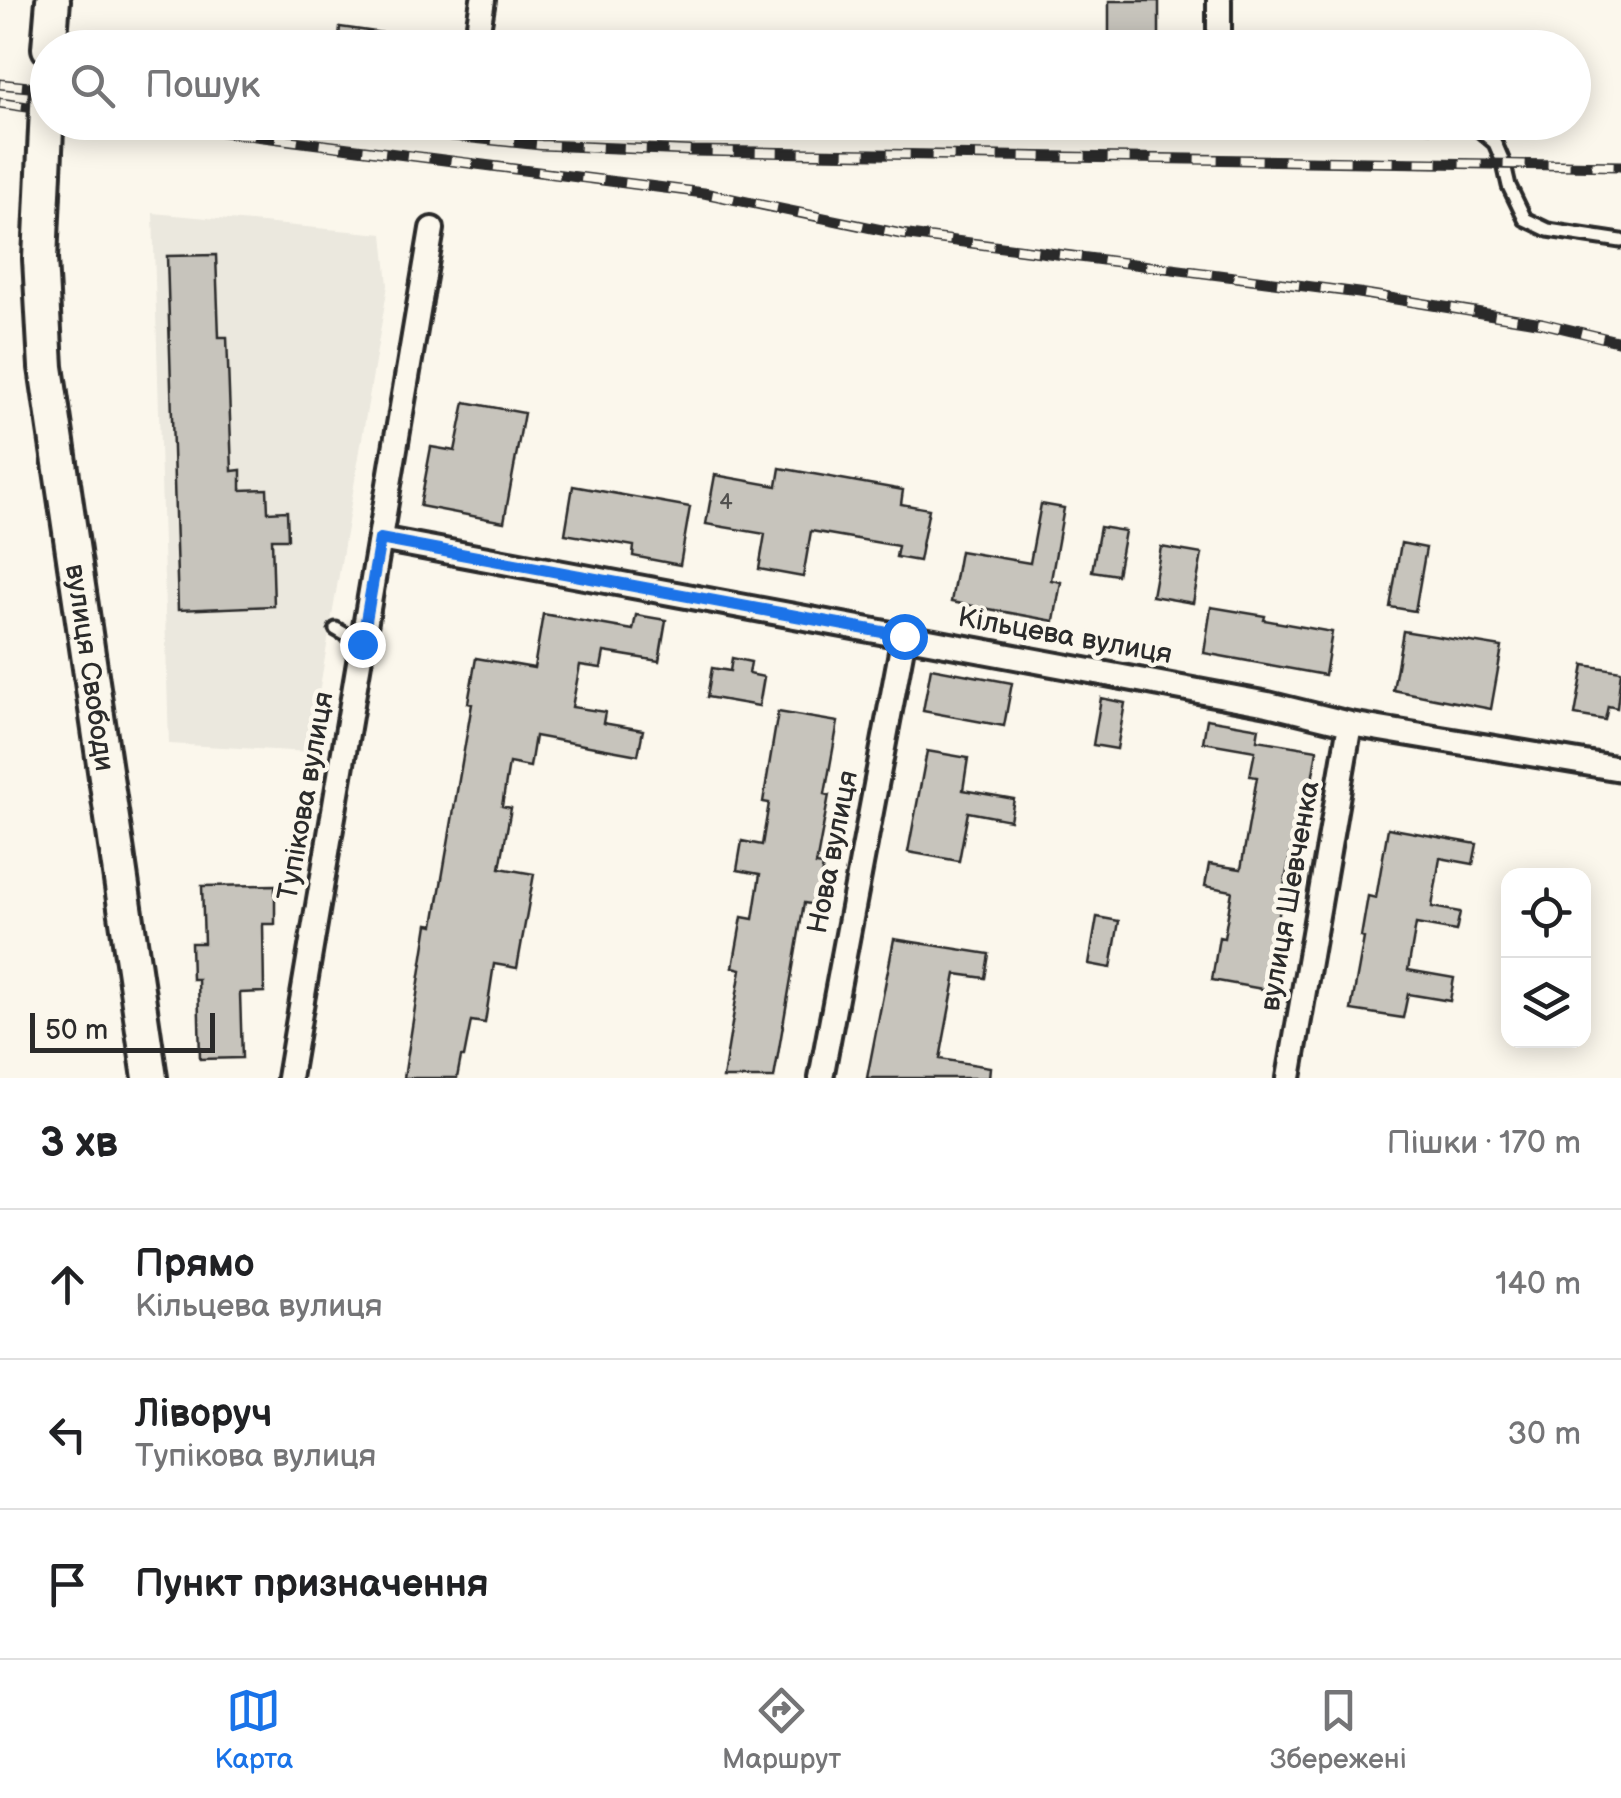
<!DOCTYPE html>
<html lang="uk">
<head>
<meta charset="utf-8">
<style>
	:root { --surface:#fff; --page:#f6f6f6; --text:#202124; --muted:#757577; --line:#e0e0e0; --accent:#1a73e8 }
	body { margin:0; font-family:"Balsamiq Sans",sans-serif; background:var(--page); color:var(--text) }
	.controls { position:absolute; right:30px; bottom:30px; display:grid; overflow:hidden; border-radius:20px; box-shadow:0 5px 25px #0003 }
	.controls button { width:90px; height:90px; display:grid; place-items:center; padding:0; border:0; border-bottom:2px solid var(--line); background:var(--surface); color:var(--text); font:50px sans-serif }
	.scale { position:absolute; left:30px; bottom:25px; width:185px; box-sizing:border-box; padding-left:10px; border:5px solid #2b2b2b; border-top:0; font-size:28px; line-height:35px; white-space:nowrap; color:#2b2b2b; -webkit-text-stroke:8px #fbf7ec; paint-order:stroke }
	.stop { position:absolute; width:30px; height:30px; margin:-22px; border:8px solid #1a73e8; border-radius:50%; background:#fff }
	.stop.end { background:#1a73e8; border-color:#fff; box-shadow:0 2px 10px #0008 }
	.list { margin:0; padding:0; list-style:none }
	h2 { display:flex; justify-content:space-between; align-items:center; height:130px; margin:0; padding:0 40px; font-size:42px }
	h2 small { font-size:32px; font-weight:400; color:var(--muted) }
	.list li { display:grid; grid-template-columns:65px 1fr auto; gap:30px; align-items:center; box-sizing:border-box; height:150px; padding:0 40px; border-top:2px solid var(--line) }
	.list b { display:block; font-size:38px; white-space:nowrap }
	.list p { margin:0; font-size:32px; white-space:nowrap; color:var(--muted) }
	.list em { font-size:32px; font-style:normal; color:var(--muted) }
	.icon { flex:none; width:55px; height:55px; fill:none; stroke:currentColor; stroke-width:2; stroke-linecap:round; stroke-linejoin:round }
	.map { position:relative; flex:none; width:1621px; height:1078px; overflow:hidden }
	.search { position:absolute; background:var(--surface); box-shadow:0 5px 25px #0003; left:30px; right:30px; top:30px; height:110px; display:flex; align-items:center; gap:25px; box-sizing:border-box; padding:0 35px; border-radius:55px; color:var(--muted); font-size:38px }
	.sheet { height:580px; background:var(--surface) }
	nav { display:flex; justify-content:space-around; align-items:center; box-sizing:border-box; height:140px; border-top:2px solid var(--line); background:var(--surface); font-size:28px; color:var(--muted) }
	nav a { display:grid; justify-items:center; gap:5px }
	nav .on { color:var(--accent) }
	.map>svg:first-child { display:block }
	.built { fill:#ebe8de }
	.building { fill:#c7c4bc; stroke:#2b2b2b; stroke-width:2.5 }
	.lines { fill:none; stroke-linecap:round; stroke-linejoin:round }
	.service-casing { stroke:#2b2b2b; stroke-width:19 }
	.minor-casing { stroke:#2b2b2b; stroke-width:30 }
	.secondary-casing { stroke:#2b2b2b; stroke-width:40 }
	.service { stroke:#fbf7ec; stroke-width:11 }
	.minor { stroke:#fbf7ec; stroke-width:22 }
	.secondary { stroke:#fbf7ec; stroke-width:32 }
	.rail-casing { stroke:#2b2b2b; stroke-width:11 }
	.rail { stroke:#fbf7ec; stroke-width:8; stroke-dasharray:22; stroke-linecap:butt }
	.secondary-bridge-casing { stroke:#2b2b2b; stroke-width:40; stroke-linecap:butt }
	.secondary-bridge { stroke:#fbf7ec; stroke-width:32 }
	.route { stroke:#1a73e8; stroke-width:12 }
	.labels { text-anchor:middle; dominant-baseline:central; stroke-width:9; stroke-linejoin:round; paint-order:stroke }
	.number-label { font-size:22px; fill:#52514f }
	.street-label { font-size:28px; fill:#2b2b2b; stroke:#fbf7ec }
</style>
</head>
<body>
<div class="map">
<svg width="1621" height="1078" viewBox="0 0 1621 1078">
	<rect width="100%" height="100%" fill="#fbf7ec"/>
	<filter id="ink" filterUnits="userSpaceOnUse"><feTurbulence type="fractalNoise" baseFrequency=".01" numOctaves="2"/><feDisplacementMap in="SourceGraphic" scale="20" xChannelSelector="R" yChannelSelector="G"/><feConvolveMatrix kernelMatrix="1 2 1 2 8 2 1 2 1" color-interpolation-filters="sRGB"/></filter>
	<g filter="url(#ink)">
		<!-- built -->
		<path class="built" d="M 153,213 L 383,234 L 388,285 L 309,752 L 169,744 Z"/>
		<!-- building -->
		<path class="building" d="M 1109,1 L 1159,1 L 1159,48 L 1109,48 Z
			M 340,27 L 398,35 L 398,48 L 338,48 Z
			M 216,255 L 219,337 L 227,337 L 232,471 L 241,470 L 241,490 L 267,489 L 268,512 L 287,511 L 288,539 L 272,539 L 274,606 L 178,610 L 167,256 Z
			M 465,402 L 524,413 L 504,522 L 420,506 L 431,447 L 455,451 Z
			M 780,468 L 903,490 L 901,504 L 929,509 L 919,561 L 896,557 L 898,546 L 811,531 L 803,577 L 759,569 L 765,534 L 706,524 L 715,475 L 777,486 Z
			M 573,486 L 690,507 L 680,565 L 633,556 L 634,546 L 565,534 Z
			M 1041,504 L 1064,508 L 1051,580 L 1061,582 L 1054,621 L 951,602 L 960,551 L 1030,563 Z
			M 1100,527 L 1125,531 L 1117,575 L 1092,571 Z
			M 1401,543 L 1426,548 L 1415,611 L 1390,607 Z
			M 1161,547 L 1202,554 L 1193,603 L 1152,596 Z
			M 1211,607 L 1265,616 L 1264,620 L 1332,632 L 1325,675 L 1204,653 Z
			M 543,614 L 633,630 L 636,615 L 666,620 L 659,661 L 604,652 L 601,668 L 580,665 L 572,707 L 605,712 L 603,723 L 643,730 L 638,755 L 535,736 L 530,767 L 509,763 L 502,806 L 511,808 L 500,868 L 534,874 L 517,968 L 494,964 L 485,1023 L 471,1021 L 464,1057 L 461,1057 L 457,1078 L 404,1078 L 428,924 L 434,925 L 472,704 L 468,703 L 476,658 L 534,668 Z
			M 1403,631 L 1502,647 L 1491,709 L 1393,690 Z
			M 732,658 L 751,662 L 749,674 L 764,677 L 759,706 L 707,697 L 712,668 L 730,671 Z
			M 1584,665 L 1621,671 L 1617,708 L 1608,706 L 1605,720 L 1575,715 Z
			M 931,668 L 1012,683 L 1004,726 L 923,711 Z
			M 1101,698 L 1125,703 L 1117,749 L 1093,745 Z
			M 778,712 L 838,722 L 825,794 L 829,795 L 816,865 L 823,866 L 816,905 L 804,903 L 774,1078 L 723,1078 L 741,969 L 733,967 L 742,917 L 753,919 L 760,874 L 737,870 L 742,841 L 762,845 L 769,803 L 763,802 Z
			M 1207,719 L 1259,728 L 1257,740 L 1317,750 L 1311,787 L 1303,785 L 1273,946 L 1276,947 L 1268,990 L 1212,980 L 1219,937 L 1224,938 L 1232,891 L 1205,886 L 1209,864 L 1241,869 L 1257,777 L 1250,776 L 1255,751 L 1203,742 Z
			M 927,751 L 968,758 L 963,790 L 1014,799 L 1010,820 L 968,812 L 959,861 L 908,852 Z
			M 1388,828 L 1477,844 L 1473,864 L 1440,858 L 1432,907 L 1460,912 L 1456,931 L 1416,924 L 1408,970 L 1454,978 L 1450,1001 L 1408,994 L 1403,1018 L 1351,1010 L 1364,938 L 1361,937 L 1368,896 L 1376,898 Z
			M 275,885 L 275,924 L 263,924 L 264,992 L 240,993 L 242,1058 L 200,1059 L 198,979 L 192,979 L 191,943 L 204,943 L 202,886 Z
			M 1097,917 L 1119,921 L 1111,968 L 1089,964 Z
			M 894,939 L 989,954 L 985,978 L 956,974 L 940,1059 L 990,1067 L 989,1078 L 867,1078 Z"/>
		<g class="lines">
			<defs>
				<path id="service" d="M 1398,122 L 1475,126 L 1495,143 L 1504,164 L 1509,186 L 1525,219 L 1548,230 L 1621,241
					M 336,629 L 362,644"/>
				<path id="minor" d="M 475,48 L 483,0
					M 1219,48 L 1219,0
					M 380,539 L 1268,704 L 1350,724 L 1621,769
					M 289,1078 L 432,229
					M 821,1078 L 904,636
					M 1289,1078 L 1350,724"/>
				<g id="secondary">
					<path d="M 49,48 L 53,0"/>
					<path id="s1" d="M 40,259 L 46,367 L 150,1078"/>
				</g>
			</defs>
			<!-- service casing -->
			<use href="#service" class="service-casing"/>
			<!-- minor casing -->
			<use href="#minor" class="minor-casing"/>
			<!-- secondary casing -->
			<use href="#secondary" class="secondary-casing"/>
			<!-- service -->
			<use href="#service" class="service"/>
			<!-- minor -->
			<use href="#minor" class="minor"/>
			<!-- secondary -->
			<use href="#secondary" class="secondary"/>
			<defs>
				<path id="rail" d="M 0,84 L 48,89
					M 0,103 L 48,110
					M 145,122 L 704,193 L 901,234 L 1359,293 L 1542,323 L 1621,342
					M 317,122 L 541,145 L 691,151 L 1621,166"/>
			</defs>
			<!-- rail casing -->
			<use href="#rail" class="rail-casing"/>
			<!-- rail -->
			<use href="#rail" class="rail"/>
			<defs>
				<path id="secondary-bridge" d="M 40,259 L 48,86"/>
			</defs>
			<!-- secondary-bridge casing -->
			<use href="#secondary-bridge" class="secondary-bridge-casing"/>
			<!-- secondary-bridge -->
			<use href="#secondary-bridge" class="secondary-bridge"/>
		</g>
	</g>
	<g class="lines" filter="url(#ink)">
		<!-- route -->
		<path class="route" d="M 362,644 L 380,539 L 904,636"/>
	</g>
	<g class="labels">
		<!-- number labels -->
		<g class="number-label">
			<text x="726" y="502">4</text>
		</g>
		<!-- street labels -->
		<g class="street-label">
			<text transform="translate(1065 636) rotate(10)">Кільцева вулиця</text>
			<text stroke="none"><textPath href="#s1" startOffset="412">вулиця Свободи</textPath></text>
			<text transform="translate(306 796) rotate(-80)">Тупікова вулиця</text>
			<text transform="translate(833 852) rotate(-79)">Нова вулиця</text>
			<text transform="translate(1290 896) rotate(-80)">вулиця Шевченка</text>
		</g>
	</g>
</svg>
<div class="controls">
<button><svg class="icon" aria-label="locate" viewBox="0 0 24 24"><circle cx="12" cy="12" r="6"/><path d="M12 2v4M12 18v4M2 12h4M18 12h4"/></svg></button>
<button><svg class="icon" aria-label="layers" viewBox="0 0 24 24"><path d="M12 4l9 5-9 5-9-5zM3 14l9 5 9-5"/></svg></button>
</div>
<div class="scale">50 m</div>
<div class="stop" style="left:904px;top:636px"></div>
<div class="stop end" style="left:362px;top:644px"></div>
<div class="search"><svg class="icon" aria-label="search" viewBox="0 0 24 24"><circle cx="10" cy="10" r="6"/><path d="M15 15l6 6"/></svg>Пошук</div>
</div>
<section class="sheet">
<h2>3 хв<small>Пішки · 170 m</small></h2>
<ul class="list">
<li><svg class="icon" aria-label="ahead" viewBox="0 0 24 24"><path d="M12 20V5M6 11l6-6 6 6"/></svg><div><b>Прямо</b><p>Кільцева вулиця</p></div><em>140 m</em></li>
<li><svg class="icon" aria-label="left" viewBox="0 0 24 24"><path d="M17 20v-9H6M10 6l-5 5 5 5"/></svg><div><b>Ліворуч</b><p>Тупікова вулиця</p></div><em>30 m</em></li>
<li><svg class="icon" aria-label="arrive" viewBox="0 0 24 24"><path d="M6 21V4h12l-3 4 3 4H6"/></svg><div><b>Пункт призначення</b></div></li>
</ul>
</section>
<nav>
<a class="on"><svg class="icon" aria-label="map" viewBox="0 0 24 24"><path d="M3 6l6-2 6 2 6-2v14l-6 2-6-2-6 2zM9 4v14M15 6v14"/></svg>Карта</a>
<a><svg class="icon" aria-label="directions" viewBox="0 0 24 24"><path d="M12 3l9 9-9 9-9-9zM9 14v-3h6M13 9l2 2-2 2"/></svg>Маршрут</a>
<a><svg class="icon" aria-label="saved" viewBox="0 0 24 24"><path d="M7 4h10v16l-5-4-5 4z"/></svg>Збережені</a>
</nav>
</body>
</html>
